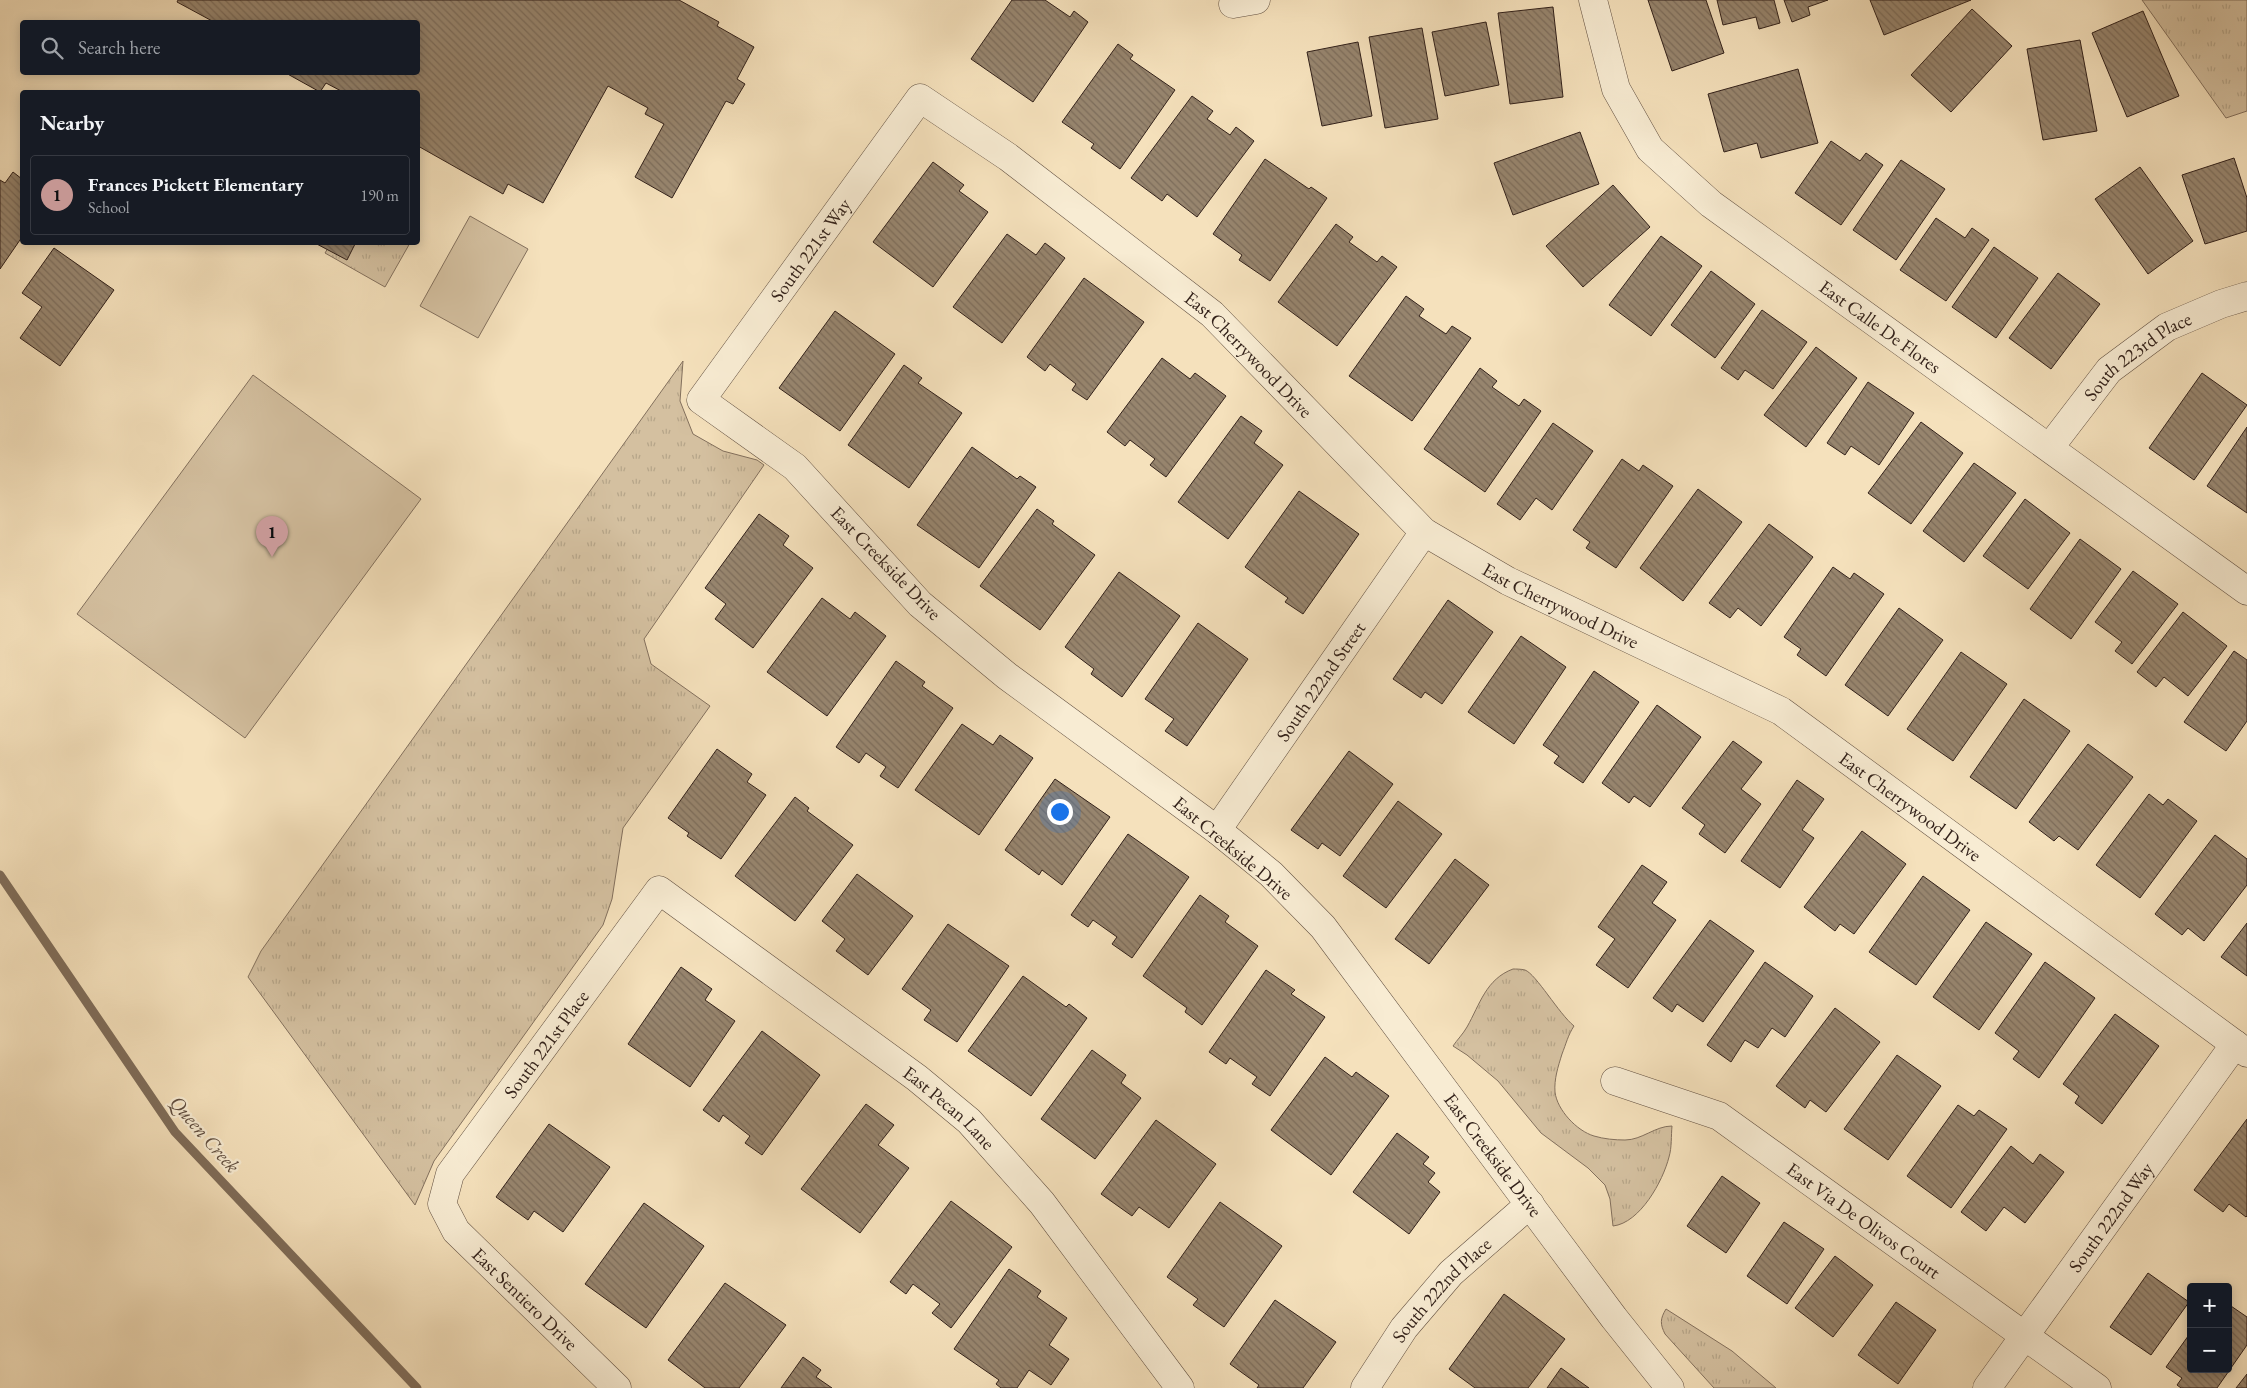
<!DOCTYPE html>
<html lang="en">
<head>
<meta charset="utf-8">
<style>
	:root { --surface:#171b24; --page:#20242c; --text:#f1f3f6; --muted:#9ea1a6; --line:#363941; --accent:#c59692 }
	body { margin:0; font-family:"EB Garamond",serif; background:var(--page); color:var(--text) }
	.controls { position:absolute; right:15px; bottom:15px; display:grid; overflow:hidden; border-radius:5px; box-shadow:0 2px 12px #0003 }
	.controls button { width:45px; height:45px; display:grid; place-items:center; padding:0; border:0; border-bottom:1px solid var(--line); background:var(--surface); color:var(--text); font:25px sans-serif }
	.you { position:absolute; left:1059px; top:811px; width:18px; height:18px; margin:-12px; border:4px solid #fff; border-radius:50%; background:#1a73e8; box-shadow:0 0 0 8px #1a73e833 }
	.badge { display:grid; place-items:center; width:32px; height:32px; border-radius:50%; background:var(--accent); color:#111; font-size:16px; font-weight:700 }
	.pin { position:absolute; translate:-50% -41px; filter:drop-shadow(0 1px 2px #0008) }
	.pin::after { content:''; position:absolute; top:26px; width:18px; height:15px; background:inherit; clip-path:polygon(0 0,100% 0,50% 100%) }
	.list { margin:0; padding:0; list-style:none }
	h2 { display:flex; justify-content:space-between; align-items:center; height:65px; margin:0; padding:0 20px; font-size:21px }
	h2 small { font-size:16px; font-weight:400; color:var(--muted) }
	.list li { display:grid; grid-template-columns:32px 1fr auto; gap:15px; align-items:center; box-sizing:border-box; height:80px; margin:0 10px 10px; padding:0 10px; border:1px solid var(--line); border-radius:5px }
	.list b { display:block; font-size:19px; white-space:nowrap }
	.list p { margin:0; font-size:16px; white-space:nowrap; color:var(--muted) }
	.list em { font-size:16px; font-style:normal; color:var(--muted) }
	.icon { flex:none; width:28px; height:28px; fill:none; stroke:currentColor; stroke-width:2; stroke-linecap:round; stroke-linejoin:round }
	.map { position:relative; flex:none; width:2247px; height:1388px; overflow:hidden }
	.search { position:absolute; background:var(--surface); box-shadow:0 2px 12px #0003; left:20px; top:20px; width:400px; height:55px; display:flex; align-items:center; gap:12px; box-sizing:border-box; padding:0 18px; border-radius:5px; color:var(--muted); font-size:19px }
	.panel { position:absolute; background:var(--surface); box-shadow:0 2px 12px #0003; left:20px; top:90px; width:400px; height:155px; border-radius:5px }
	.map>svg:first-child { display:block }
	.grass { fill:#d4c0a0; stroke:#83705d }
	.park { fill:url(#park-tufts); stroke:#83705d }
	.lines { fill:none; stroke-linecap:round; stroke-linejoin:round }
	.stream { stroke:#7f6d5a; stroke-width:9 }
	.building { fill:url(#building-back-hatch); stroke:#32211a }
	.minor-casing { stroke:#635142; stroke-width:29 }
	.minor { stroke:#f8ecd3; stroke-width:28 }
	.labels { text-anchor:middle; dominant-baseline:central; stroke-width:4.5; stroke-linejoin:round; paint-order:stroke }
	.street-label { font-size:19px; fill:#32211a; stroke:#f8ecd3 }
	.water-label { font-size:20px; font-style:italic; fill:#5f4d3f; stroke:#f8ecd3 }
</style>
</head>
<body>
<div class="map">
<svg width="2247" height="1388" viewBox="0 0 2247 1388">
	<defs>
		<pattern id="park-tufts" width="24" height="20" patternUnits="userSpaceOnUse" patternTransform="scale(1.25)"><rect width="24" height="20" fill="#d4c0a0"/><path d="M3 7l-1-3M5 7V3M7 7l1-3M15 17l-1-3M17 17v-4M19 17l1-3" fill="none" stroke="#b6a589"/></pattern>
		<pattern id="building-back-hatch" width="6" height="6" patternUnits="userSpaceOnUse" patternTransform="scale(1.25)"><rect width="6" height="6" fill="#97856e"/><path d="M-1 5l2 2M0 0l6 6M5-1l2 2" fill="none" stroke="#7c6c5a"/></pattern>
	</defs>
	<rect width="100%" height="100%" fill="#f5e1bc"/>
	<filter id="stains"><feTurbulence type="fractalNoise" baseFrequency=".004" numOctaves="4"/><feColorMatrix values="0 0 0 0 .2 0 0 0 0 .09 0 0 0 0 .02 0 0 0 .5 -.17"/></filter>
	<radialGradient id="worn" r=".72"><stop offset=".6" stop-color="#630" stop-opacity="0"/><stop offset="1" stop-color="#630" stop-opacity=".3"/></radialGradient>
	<!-- grass -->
	<path class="grass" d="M 470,216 L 528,249 L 478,338 L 420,306 Z
		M 253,375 L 421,499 L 245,738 L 77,614 Z"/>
	<!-- park -->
	<path class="park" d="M 2142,0 L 2247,0 L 2247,111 L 2226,118 Z
		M 331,243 L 410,243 L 385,287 L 325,253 Z
		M 683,361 L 680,401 L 693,434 L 723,451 L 757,460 L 764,465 L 644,639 L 651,664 L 710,706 L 623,828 L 612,899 L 603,925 L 434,1161 L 415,1205 L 248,977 L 261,951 Z
		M 1513,969 C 1516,969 1521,969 1525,970 C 1536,974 1559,1014 1574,1026 C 1568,1035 1566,1044 1562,1054 C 1558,1067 1554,1079 1555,1092 C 1557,1110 1577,1131 1594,1136 C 1604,1139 1615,1140 1625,1140 C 1642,1140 1655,1126 1672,1126 C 1671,1136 1672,1147 1669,1157 C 1663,1181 1640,1223 1613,1226 L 1610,1199 L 1605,1185 L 1588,1168 L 1541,1133 L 1498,1081 L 1467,1055 L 1453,1046 C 1457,1040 1463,1034 1467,1027 C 1480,1004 1486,979 1513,969 Z
		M 1666,1309 L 1732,1351 L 1776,1388 L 1714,1388 L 1665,1334 C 1660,1324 1660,1319 1666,1309 Z"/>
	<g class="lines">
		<!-- stream -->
		<path class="stream" d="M 0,875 L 175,1132 L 417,1388"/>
	</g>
	<!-- building -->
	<path class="building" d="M 178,0 L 679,0 L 719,22 L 717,26 L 754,47 L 737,79 L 745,84 L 733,104 L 726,101 L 672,198 L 635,177 L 664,124 L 645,114 L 648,108 L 608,86 L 543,203 L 508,184 L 503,194 L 418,146 L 418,92 L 343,92 L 326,83 L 320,92 L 284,72 L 418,72 L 418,22 L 214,22 L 177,2 Z
		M 1012,0 L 1045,0 L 1070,17 L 1074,11 L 1088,22 L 1033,102 L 971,59 Z
		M 1648,0 L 1706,0 L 1724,53 L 1672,71 Z
		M 1717,0 L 1774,0 L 1780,23 L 1759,29 L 1756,17 L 1723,25 Z
		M 1784,0 L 1828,0 L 1808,7 L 1810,15 L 1792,22 Z
		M 1870,0 L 1971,0 L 1884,35 Z
		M 1553,7 L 1563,97 L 1510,104 L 1498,13 Z
		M 1972,9 L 2012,46 L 1951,112 L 1911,75 Z
		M 2143,11 L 2179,96 L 2127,117 L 2092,33 Z
		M 1486,22 L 1499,85 L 1445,96 L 1432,32 Z
		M 1422,28 L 1438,119 L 1385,128 L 1369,37 Z
		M 2080,40 L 2097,131 L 2043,140 L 2027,49 Z
		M 1358,42 L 1372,116 L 1322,126 L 1307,52 Z
		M 1118,44 L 1133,55 L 1130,59 L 1175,90 L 1120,169 L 1091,148 L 1094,144 L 1062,122 Z
		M 1798,69 L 1818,143 L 1761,158 L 1757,143 L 1724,152 L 1708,94 Z
		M 1192,96 L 1213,111 L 1207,119 L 1230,135 L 1236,127 L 1254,141 L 1197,217 L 1167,194 L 1162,201 L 1131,178 Z
		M 1580,132 L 1599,184 L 1513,215 L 1494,163 Z
		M 1831,141 L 1860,161 L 1866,153 L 1883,165 L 1841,225 L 1795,193 Z
		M 2234,158 L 2247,198 L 2247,231 L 2205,244 L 2182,175 Z
		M 1265,159 L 1309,189 L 1311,187 L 1327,198 L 1270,281 L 1239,260 L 1242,255 L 1213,234 Z
		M 1901,160 L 1945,189 L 1896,260 L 1853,230 Z
		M 933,162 L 964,185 L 959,191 L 988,212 L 933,287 L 873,242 Z
		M 2140,167 L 2193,241 L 2148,274 L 2095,199 Z
		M 13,172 L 22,179 L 22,237 L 0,269 L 0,180 L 5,183 Z
		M 1613,185 L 1650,227 L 1583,287 L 1546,246 Z
		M 1936,218 L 1965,238 L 1972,228 L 1989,240 L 1946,301 L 1900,270 Z
		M 1336,224 L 1353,237 L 1349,242 L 1377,262 L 1382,256 L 1397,267 L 1337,346 L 1278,302 Z
		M 1007,234 L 1036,255 L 1045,243 L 1065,258 L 1002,343 L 953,307 Z
		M 1661,236 L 1702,266 L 1651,336 L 1609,305 Z
		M 313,242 L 356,242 L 347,260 Z
		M 1994,247 L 2038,278 L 1996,338 L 1952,307 Z
		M 54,248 L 114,290 L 60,366 L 20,338 L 42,307 L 22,293 Z
		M 1711,271 L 1755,304 L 1715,358 L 1671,325 Z
		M 2058,273 L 2100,304 L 2051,369 L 2009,338 Z
		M 1084,278 L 1144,322 L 1087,400 L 1072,390 L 1076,384 L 1050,364 L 1045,371 L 1027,357 Z
		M 1406,296 L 1424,309 L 1419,316 L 1446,334 L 1452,326 L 1471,338 L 1412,421 L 1349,376 Z
		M 1762,310 L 1807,342 L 1773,389 L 1745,370 L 1738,380 L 1721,368 Z
		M 835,311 L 895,354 L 840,431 L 779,388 Z
		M 1816,347 L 1857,378 L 1806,447 L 1764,415 Z
		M 1162,358 L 1190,379 L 1195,373 L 1226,396 L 1166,477 L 1150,465 L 1155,459 L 1130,440 L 1125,446 L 1107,432 Z
		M 904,365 L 922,378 L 918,383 L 962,413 L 909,488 L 848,445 Z
		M 1480,368 L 1497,381 L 1492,387 L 1519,406 L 1524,399 L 1541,411 L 1485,492 L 1424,449 Z
		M 2202,373 L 2247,405 L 2194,480 L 2149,448 Z
		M 1868,382 L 1914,413 L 1879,465 L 1851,446 L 1845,455 L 1827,443 Z
		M 1241,416 L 1262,431 L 1254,443 L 1283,465 L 1228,539 L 1178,502 Z
		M 1921,422 L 1963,453 L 1911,524 L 1868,493 Z
		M 1553,423 L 1593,451 L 1552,510 L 1536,498 L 1520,520 L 1497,504 Z
		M 2247,427 L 2247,513 L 2207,486 Z
		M 972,447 L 1017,479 L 1020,476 L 1036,487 L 979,568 L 917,525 Z
		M 1622,459 L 1639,471 L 1643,465 L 1673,486 L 1616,568 L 1586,548 L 1590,542 L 1573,530 Z
		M 1974,463 L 2016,493 L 1964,562 L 1923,531 Z
		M 1698,489 L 1742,522 L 1683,601 L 1640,568 Z
		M 1299,491 L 1359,534 L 1303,614 L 1285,602 L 1288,598 L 1245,567 Z
		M 2025,499 L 2070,533 L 2028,589 L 1983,556 Z
		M 1037,509 L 1054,521 L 1052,524 L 1095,555 L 1040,630 L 980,586 Z
		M 759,514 L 789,536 L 783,545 L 813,568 L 753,648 L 715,619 L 726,604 L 705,588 Z
		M 1769,524 L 1813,557 L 1761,626 L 1738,608 L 1730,618 L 1709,603 Z
		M 2080,539 L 2121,569 L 2071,639 L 2030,609 Z
		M 1833,567 L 1850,579 L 1854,573 L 1884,594 L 1826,676 L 1797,655 L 1801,649 L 1784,637 Z
		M 2133,571 L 2178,604 L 2132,664 L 2115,651 L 2122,642 L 2095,622 Z
		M 1119,572 L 1180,616 L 1122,697 L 1091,674 L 1094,669 L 1065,647 Z
		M 822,598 L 850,619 L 855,612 L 886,636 L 827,716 L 767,672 Z
		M 1448,600 L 1493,632 L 1442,704 L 1425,692 L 1421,698 L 1393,679 Z
		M 1899,608 L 1943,640 L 1888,716 L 1845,685 Z
		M 2183,612 L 2227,646 L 2188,696 L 2164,677 L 2156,687 L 2137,672 Z
		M 1198,623 L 1248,659 L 1187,746 L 1165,731 L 1174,719 L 1145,699 Z
		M 1521,636 L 1566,667 L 1514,744 L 1468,712 Z
		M 2234,651 L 2247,660 L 2247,721 L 2226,751 L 2184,722 Z
		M 1961,652 L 2007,684 L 1953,761 L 1907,729 Z
		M 896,661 L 925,682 L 922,686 L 953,708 L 898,788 L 880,776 L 886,767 L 866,753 L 859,763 L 836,747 Z
		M 1594,671 L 1639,702 L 1583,783 L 1554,763 L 1559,756 L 1543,745 Z
		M 2024,699 L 2070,731 L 2016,809 L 1970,777 Z
		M 1657,705 L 1701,737 L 1650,807 L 1634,796 L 1629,803 L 1602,783 Z
		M 962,724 L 993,745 L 1000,735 L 1033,758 L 979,835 L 915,790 Z
		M 1733,741 L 1762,762 L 1741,789 L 1761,804 L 1725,853 L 1699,834 L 1705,825 L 1682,808 Z
		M 2088,744 L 2133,777 L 2078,850 L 2059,836 L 2054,841 L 2029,822 Z
		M 717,749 L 752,774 L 747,782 L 766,795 L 721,859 L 687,836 L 689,833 L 668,818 Z
		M 1349,751 L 1393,784 L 1340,856 L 1322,843 L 1318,849 L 1291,830 Z
		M 1055,779 L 1110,817 L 1062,885 L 1042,870 L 1039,875 L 1005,850 Z
		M 1797,780 L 1824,799 L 1802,830 L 1814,838 L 1780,888 L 1741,861 Z
		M 2149,794 L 2163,805 L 2168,799 L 2197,821 L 2140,898 L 2096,865 Z
		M 795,797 L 809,808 L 807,811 L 853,845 L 795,921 L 735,876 Z
		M 1398,801 L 1442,834 L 1386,908 L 1343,876 Z
		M 1862,831 L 1906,864 L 1854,934 L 1840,924 L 1835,931 L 1804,907 Z
		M 1128,834 L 1189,877 L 1132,958 L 1112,944 L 1117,937 L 1093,920 L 1088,927 L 1071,915 Z
		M 2215,835 L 2247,859 L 2247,885 L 2204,941 L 2188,928 L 2182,935 L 2155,914 Z
		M 1455,859 L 1489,885 L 1429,964 L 1395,939 Z
		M 1642,865 L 1667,882 L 1652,903 L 1676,920 L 1628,988 L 1596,965 L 1615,939 L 1598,927 Z
		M 857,874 L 913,916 L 868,975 L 836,951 L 845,939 L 822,921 Z
		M 1923,876 L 1970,910 L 1916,985 L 1869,952 Z
		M 1200,895 L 1229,916 L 1225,922 L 1258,946 L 1202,1025 L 1185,1012 L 1187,1008 L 1143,976 Z
		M 1710,920 L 1754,951 L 1703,1022 L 1677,1004 L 1672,1012 L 1653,998 Z
		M 1986,922 L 2032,954 L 1979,1030 L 1933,997 Z
		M 2247,923 L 2247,976 L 2221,957 Z
		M 948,924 L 1009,966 L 957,1042 L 924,1020 L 931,1010 L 902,989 Z
		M 1765,962 L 1813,996 L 1785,1037 L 1772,1028 L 1758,1048 L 1745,1040 L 1731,1062 L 1707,1045 Z
		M 2045,962 L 2095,998 L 2039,1078 L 2013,1059 L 2019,1051 L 1995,1033 Z
		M 681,967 L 712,989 L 705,1000 L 735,1021 L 690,1087 L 628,1044 Z
		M 1266,970 L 1295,990 L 1291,994 L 1325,1017 L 1270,1096 L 1252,1084 L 1257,1077 L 1230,1058 L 1226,1064 L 1209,1052 Z
		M 1023,976 L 1066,1007 L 1069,1004 L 1087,1018 L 1031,1096 L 968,1051 Z
		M 1835,1008 L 1880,1042 L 1826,1112 L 1810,1100 L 1805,1108 L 1776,1086 Z
		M 2115,1014 L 2159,1046 L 2102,1124 L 2075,1103 L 2079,1096 L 2063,1084 Z
		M 762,1031 L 820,1075 L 762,1155 L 745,1143 L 750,1136 L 723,1115 L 719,1122 L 703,1110 Z
		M 1092,1050 L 1126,1075 L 1121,1083 L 1141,1098 L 1095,1159 L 1041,1119 Z
		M 1897,1055 L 1941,1086 L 1888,1160 L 1844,1129 Z
		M 1325,1057 L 1352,1077 L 1356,1072 L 1389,1096 L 1331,1175 L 1271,1130 Z
		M 866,1104 L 894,1125 L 878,1145 L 909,1168 L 860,1233 L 801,1189 Z
		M 1958,1105 L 1974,1116 L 1979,1110 L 2007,1129 L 1951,1208 L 1907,1176 Z
		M 2247,1119 L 2247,1216 L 2246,1217 L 2229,1204 L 2223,1212 L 2194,1190 Z
		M 1156,1120 L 1216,1164 L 1169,1228 L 1139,1207 L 1132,1216 L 1101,1194 Z
		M 549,1124 L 610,1167 L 563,1232 L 534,1211 L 528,1220 L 496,1197 Z
		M 1397,1133 L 1429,1157 L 1423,1164 L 1435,1173 L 1428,1182 L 1440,1192 L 1409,1234 L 1353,1192 Z
		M 2011,1146 L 2033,1164 L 2040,1154 L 2064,1172 L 2025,1223 L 2004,1207 L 1986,1231 L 1961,1212 Z
		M 1722,1176 L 1760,1203 L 1726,1253 L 1687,1226 Z
		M 951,1201 L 1012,1247 L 951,1328 L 932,1313 L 940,1304 L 913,1284 L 906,1294 L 890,1282 Z
		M 1220,1202 L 1282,1246 L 1224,1327 L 1193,1305 L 1198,1299 L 1167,1277 Z
		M 644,1203 L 704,1246 L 646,1328 L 585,1284 Z
		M 1784,1222 L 1824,1249 L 1787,1304 L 1747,1276 Z
		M 1835,1256 L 1873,1285 L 1833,1337 L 1795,1308 Z
		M 1009,1269 L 1041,1291 L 1037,1297 L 1067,1318 L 1049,1345 L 1069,1359 L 1051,1385 L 1029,1370 L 1017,1388 L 1001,1388 L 996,1384 L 999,1380 L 954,1349 Z
		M 2148,1273 L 2189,1302 L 2151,1355 L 2110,1327 Z
		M 725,1283 L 786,1325 L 739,1388 L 705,1388 L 668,1360 Z
		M 1504,1294 L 1565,1339 L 1528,1388 L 1475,1388 L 1449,1369 Z
		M 1275,1300 L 1336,1342 L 1303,1388 L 1257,1388 L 1259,1385 L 1230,1364 Z
		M 1896,1302 L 1936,1330 L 1898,1384 L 1858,1355 Z
		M 2228,1304 L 2247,1317 L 2247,1345 L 2217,1388 L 2181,1388 L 2177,1385 L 2182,1378 L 2166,1367 L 2191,1332 L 2191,1369 L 2228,1369 Z
		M 803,1357 L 821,1370 L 816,1377 L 832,1388 L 781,1388 Z
		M 1561,1368 L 1589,1388 L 1547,1388 Z
		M 2247,1374 L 2247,1388 L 2236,1388 Z"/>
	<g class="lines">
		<defs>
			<g id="minor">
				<path id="s1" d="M 1593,0 L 1616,89 L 1650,149 L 1711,204 L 2247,591"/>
				<path d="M 1233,4 L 1256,0"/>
				<path id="s2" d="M 2050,447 L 2109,370 L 2167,327 L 2221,304 L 2247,296"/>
				<path id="s3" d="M 1217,830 L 1424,532"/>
				<path id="s4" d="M 1615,1081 L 1719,1116 L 2097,1388"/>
				<path id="s5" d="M 617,1388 L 456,1231 L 442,1204 L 450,1174 L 659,890 L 917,1078 L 969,1121 L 1042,1203 L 1180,1388"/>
				<path id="s6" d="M 1365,1388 L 1404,1328 L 1451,1273 L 1530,1204"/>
				<path id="s7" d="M 1670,1388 L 1614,1318 L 1323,927 L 1271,874 L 1217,830 L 1007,676 L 920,604 L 795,467 L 701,400 L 920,98 L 1008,157 L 1212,314 L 1424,532 L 1508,581 L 1781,711 L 2247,1053"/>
				<path id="s8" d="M 1987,1388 L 2235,1044"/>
			</g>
		</defs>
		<!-- minor casing -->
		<use href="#minor" class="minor-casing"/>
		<!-- minor -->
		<use href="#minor" class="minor"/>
	</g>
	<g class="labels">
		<!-- street labels -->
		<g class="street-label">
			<text stroke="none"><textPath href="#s7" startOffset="1581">South 221st Way</textPath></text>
			<text stroke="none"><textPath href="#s1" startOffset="452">East Calle De Flores</textPath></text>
			<text stroke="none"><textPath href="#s7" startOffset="2186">East Cherrywood Drive</textPath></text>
			<text stroke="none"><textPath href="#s2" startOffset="128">South 223rd Place</textPath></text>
			<text transform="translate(886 563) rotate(46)">East Creekside Drive</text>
			<text stroke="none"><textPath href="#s7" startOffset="2591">East Cherrywood Drive</textPath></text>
			<text stroke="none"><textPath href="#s3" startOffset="181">South 222nd Street</textPath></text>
			<text stroke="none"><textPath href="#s7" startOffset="2996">East Cherrywood Drive</textPath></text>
			<text transform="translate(1233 848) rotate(40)">East Creekside Drive</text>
			<text stroke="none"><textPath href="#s5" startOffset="448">South 221st Place</textPath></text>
			<text stroke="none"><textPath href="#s5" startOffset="1002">East Pecan Lane</textPath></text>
			<text transform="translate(1493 1155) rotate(53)">East Creekside Drive</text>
			<text stroke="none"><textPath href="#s8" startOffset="211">South 222nd Way</textPath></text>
			<text stroke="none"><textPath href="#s4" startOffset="288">East Via De Olivos Court</textPath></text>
			<text stroke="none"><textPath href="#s6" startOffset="125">South 222nd Place</textPath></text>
			<text transform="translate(525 1299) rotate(44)">East Sentiero Drive</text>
		</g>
		<!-- water labels -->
		<g class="water-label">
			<text transform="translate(205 1134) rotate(49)">Queen Creek</text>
		</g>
	</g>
	<rect width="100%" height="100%" filter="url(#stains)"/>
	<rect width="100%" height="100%" fill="url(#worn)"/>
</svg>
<div class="controls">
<button>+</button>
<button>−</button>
</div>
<div class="you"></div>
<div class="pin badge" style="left:272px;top:557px">1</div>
<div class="search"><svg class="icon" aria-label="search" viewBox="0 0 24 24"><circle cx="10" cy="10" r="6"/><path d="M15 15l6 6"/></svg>Search here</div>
<section class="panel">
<h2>Nearby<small></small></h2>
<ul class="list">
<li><span class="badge">1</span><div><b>Frances Pickett Elementary</b><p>School</p></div><em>190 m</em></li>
</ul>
</section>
</div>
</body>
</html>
